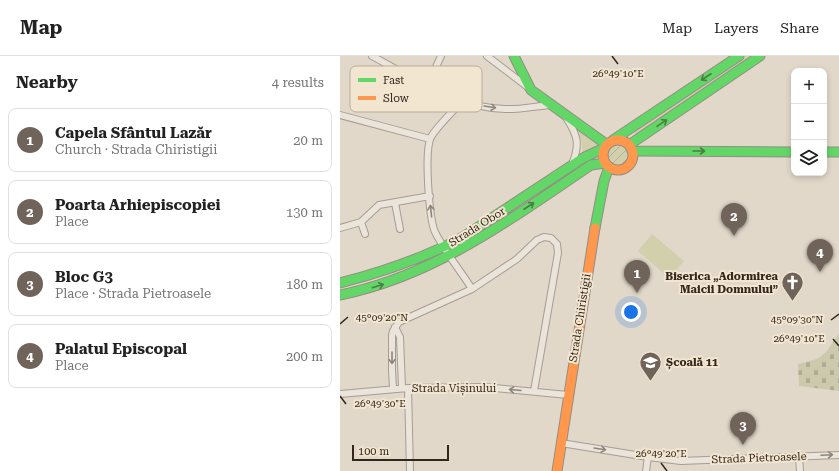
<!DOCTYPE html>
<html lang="en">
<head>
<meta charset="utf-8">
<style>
	:root { --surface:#fff; --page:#f2f2f2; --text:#222; --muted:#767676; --line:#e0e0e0; --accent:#70645a }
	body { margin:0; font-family:"Roboto Serif",serif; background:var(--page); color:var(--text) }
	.controls { position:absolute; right:12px; top:12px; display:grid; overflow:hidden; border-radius:8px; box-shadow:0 2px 6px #0003 }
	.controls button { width:36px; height:36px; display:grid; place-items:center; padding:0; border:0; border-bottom:1px solid var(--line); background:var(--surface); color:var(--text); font:20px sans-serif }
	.scale { position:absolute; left:12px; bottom:10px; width:97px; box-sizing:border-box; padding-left:4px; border:2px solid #33261d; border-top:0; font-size:11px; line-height:14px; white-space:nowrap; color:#33261d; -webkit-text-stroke:3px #f2e6d0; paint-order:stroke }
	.you { position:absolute; left:291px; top:256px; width:14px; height:14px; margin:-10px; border:3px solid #fff; border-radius:50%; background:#1a73e8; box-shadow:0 0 0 6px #1a73e833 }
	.badge { display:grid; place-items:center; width:26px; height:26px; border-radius:50%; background:var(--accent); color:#fff; font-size:13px; font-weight:700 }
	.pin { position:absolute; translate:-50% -33px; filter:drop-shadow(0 1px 2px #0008) }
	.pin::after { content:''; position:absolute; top:21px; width:14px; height:12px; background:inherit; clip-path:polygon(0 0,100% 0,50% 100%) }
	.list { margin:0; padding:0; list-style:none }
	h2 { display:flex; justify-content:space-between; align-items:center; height:52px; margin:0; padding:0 16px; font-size:17px }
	h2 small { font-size:13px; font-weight:400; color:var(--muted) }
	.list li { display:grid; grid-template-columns:26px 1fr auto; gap:12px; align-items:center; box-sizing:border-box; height:64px; margin:0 8px 8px; padding:0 8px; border:1px solid var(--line); border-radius:8px }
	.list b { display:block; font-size:15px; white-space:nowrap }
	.list p { margin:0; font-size:13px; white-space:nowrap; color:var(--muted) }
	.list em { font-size:13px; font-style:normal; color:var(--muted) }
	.icon { flex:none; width:22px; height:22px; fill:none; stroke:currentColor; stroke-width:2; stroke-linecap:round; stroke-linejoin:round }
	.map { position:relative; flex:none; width:499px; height:415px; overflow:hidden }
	header { display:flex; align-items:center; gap:24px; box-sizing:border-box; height:56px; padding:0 20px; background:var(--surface); border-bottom:1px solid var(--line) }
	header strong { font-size:19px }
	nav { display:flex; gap:22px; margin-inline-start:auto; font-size:14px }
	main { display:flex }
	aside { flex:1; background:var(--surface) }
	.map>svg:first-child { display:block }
	.grass { fill:#d2cfad }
	.cemetery { fill:url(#cemetery-stones) }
	.garden { fill:url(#garden-furrows) }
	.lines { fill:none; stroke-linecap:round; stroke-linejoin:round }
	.street-casing { stroke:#a69d94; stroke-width:8 }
	.fast-casing { stroke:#958d84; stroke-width:11 }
	.slow-casing { stroke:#958d84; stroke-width:11 }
	.street { stroke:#eae4db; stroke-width:6 }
	.fast { stroke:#63d668; stroke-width:9 }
	.slow { stroke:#ff974d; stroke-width:9 }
	.oneway { stroke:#4b7e42 }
	.oneway2 { stroke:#8e857c }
	.ticks { fill:none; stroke:#33261d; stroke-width:1.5 }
	.labels { text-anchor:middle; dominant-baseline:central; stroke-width:4; stroke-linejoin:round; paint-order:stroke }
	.street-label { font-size:11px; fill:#33261d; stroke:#f2e6d0 }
	.poi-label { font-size:11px; font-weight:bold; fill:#33261d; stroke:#f2e6d0; text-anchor:end }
	.key { fill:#f2e6d0; stroke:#b9ac9a; stroke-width:1 }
	.key-label { font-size:11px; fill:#33261d }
	.ticks-label { font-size:10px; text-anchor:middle; fill:#33261d; stroke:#f2e6d0; stroke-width:4; stroke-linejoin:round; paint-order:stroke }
</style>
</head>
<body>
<header>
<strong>Map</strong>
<nav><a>Map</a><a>Layers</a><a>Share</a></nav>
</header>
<main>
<aside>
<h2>Nearby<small>4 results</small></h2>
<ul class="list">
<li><span class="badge">1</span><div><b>Capela Sfântul Lazăr</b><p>Church · Strada Chiristigii</p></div><em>20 m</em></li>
<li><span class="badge">2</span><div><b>Poarta Arhiepiscopiei</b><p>Place</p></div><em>130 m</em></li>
<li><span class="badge">3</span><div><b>Bloc G3</b><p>Place · Strada Pietroasele</p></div><em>180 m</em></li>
<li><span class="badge">4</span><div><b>Palatul Episcopal</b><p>Place</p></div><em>200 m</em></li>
</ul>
</aside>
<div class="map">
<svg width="499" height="415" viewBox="0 0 499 415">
	<defs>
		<pattern id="cemetery-stones" width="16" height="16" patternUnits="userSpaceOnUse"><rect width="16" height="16" fill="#ccc9ad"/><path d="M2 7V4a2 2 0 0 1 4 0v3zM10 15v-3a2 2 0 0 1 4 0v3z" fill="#b0ac94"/></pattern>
		<pattern id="garden-furrows" width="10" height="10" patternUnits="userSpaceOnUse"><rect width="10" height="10" fill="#d2cfad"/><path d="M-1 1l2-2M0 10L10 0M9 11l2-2" fill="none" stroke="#b5b294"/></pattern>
	</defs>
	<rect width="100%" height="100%" fill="#e1d8ca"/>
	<!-- grass -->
	<path class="grass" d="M 405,0 L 413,0 L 296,78 L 291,75 Z
		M 237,72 L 260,88 L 259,90 L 242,97 L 242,86 L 236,73 Z
		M 312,178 L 344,205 L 329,222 L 298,195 Z"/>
	<!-- cemetery -->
	<path class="cemetery" d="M 499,278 L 499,335 L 459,330 L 458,308 L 477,303 L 486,296 Z"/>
	<!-- garden -->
	<path class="garden" d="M265 99a13 13 0 1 1 26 0a13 13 0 1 1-26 0Z"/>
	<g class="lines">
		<defs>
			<path id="street" d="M 32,0 C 74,22 115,52 165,53 C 179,54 196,50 210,49
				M 147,0 L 189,32
				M 87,31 L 101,0
				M 121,46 C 112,57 98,69 91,81 C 84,95 89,162 95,176 C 105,196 120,214 132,233
				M 0,59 L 90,83
				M 227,63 C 238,80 240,89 232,108
				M 55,147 L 60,173
				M 21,166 L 25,178
				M 0,172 L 21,166 L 39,149 L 90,140
				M 55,271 L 60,281 L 62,332
				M 68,332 L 70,415
				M 53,333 L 52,314 L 52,279 L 53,275 L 59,266 L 132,233 L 177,203 L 197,184 L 204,181 L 211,182 L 217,188 L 218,197 L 194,335
				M 0,338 L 68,332 L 145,331 L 228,339
				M 221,387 L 308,401 L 341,405 L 499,399
				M 459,401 L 460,415
				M 306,415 L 308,401"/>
			<path id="fast" d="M 174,0 L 191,34 L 266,88
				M 273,84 L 399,0
				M 289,89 L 420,0
				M 292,95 L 454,96
				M 484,96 L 499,96
				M 255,172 L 264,125 L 269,111
				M 0,227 C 43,216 84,202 123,181 L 243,102 L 264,92
				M 0,239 C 95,220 172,162 251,109 L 265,107"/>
			<path id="slow" d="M263 99a15 15 0 1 1 30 0a15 15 0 1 1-30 0Z
				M 217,415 L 255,172"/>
		</defs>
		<!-- street casing -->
		<use href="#street" class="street-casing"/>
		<!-- fast casing -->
		<use href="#fast" class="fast-casing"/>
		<!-- slow casing -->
		<use href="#slow" class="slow-casing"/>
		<!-- street -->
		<use href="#street" class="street"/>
		<!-- fast -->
		<use href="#fast" class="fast"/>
		<!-- slow -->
		<use href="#slow" class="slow"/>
	</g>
	<!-- one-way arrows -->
	<defs><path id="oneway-shaft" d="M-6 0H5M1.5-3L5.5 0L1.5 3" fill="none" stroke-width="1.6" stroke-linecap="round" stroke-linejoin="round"/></defs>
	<g class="oneway">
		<use href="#oneway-shaft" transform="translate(366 21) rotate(147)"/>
		<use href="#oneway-shaft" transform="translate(322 67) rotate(-34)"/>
		<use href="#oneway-shaft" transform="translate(359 95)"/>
		<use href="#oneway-shaft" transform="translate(189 150) rotate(-33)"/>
		<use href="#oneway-shaft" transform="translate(38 230) rotate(-17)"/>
	</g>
	<g class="oneway2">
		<use href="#oneway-shaft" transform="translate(150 51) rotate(9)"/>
		<use href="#oneway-shaft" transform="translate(91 155) rotate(-96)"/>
		<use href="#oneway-shaft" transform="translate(52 302) rotate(90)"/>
		<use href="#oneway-shaft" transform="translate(175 334) rotate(-175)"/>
		<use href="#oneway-shaft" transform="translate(260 393) rotate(9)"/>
		<use href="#oneway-shaft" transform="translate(487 399) rotate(-3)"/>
	</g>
	<!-- ticks -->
	<path class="ticks" d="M 272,0 L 278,8M 491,264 L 499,258M 0,268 L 8,261M 493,283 L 499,290M 0,340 L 6,348M 321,407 L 327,415"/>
	<!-- icons -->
	<defs>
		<symbol id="church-pin" viewBox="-11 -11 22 30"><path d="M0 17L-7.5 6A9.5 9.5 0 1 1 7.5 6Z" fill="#70645a" stroke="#f2e6d0"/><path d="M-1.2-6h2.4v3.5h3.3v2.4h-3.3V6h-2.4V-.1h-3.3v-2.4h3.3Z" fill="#fff"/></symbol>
		<symbol id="school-pin" viewBox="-11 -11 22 30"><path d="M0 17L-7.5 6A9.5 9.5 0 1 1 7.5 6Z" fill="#70645a" stroke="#f2e6d0"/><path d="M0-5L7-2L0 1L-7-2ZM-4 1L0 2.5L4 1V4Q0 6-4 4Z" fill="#fff"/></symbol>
	</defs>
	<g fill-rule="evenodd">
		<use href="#church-pin" x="440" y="214" width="25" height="34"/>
		<use href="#school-pin" x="298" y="294" width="25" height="34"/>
	</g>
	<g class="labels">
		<!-- street labels -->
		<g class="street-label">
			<text transform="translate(137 171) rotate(-32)">Strada Obor</text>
			<text transform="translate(240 262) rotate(-81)">Strada Chiristigii</text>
			<text x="114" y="332">Strada Vișinului</text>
			<text transform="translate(419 402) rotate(-2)">Strada Pietroasele</text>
		</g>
		<!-- poi labels -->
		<g class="poi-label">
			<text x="438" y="220">Biserica „Adormirea<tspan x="438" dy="13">Maicii Domnului”</tspan></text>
			<text x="326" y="306" text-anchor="start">Școală 11</text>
		</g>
	</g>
	<!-- legend -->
	<rect x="10" y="10" width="132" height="46" rx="6" class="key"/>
	<rect x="18" y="22" width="18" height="4" fill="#63d668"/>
	<rect x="18" y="40" width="18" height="4" fill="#ff974d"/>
	<g class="key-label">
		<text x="43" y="28">Fast</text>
		<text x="43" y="46">Slow</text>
	</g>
	<g class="ticks-label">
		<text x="278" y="21">26°49'10"E</text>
		<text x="42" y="265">45°09'20"N</text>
		<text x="457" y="267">45°09'30"N</text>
		<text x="459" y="286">26°49'10"E</text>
		<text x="40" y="351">26°49'30"E</text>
		<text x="321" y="401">26°49'20"E</text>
	</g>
</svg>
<div class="controls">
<button>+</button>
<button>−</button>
<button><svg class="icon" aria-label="layers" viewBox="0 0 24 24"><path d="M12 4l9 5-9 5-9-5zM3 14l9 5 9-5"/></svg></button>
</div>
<div class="scale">100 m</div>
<div class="you"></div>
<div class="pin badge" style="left:297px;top:237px">1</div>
<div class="pin badge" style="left:394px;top:180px">2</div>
<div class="pin badge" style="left:403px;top:389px">3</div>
<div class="pin badge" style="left:480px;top:216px">4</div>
</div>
</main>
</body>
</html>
